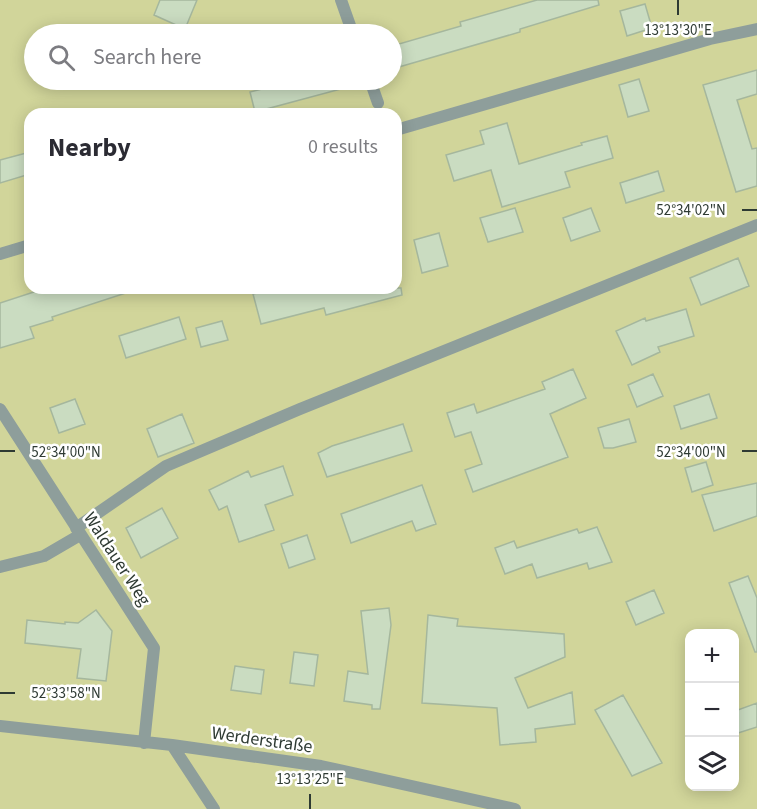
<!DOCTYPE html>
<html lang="en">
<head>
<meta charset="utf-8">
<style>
	:root { --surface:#fff; --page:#f7f7f7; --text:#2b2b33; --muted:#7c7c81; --line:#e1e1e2 }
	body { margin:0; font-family:"Source Sans 3",sans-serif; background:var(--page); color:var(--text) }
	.controls { position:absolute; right:18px; bottom:18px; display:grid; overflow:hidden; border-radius:12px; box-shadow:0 3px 15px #0003 }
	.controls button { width:54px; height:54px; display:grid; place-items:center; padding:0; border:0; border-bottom:2px solid var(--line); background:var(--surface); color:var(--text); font:30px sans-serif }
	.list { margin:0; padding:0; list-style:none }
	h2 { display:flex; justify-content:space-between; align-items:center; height:78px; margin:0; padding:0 24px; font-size:26px }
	h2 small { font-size:20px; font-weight:400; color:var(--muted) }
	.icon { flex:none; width:33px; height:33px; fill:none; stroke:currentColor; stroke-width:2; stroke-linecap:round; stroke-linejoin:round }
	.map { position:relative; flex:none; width:757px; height:809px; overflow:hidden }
	.search { position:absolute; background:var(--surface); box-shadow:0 3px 15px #0003; left:24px; top:24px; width:378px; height:66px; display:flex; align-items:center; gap:15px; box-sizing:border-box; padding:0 21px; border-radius:33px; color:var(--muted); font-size:22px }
	.panel { position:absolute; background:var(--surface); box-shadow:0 3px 15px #0003; left:24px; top:108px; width:378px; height:186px; border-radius:18px }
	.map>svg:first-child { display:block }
	.green { fill:#d1d59a; fill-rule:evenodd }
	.building { fill:#cadcc1; stroke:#a5b79d; stroke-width:1.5 }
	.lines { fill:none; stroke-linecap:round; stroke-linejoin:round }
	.service { stroke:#8e9e9b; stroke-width:12 }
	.ticks { fill:none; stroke:#2e3a33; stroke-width:2 }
	.labels { text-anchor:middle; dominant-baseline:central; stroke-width:5; stroke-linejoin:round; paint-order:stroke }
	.street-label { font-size:18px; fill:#2e3a33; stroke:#fff }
	.ticks-label { font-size:15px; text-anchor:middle; fill:#2e3a33; stroke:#fff; stroke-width:5; stroke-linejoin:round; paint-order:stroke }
</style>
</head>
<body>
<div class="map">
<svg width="757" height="809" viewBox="0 0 757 809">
	<rect width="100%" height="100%" fill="#e5feef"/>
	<!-- green -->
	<path class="green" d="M 0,0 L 757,0 L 757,809 L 0,809 ZM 34,34 L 392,34 L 392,80 L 34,80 ZM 30,114 L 396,114 L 396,288 L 30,288 ZM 690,634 L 734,634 L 734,786 L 690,786 Z"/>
	<!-- building -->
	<path class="building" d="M 160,0 L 197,0 L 185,29 L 154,15 Z
		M 537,0 L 598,0 L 599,5 L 520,29 L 520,32 L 392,69 L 392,46 L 461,26 L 460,22 Z
		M 645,4 L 652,28 L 627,36 L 620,11 Z
		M 757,70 L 757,94 L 737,100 L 752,149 L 757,148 L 757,186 L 736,192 L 703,85 Z
		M 639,79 L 649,111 L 628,117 L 619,85 Z
		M 298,80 L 351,80 L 352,86 L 255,112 L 250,92 Z
		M 507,123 L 519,164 L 582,145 L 581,143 L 607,136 L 613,158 L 565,172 L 570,187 L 502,207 L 491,170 L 454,181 L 446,155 L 484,144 L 480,131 Z
		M 30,152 L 30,174 L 0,183 L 0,160 Z
		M 658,171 L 664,191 L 626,203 L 620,183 Z
		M 515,208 L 523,232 L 488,242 L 480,218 Z
		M 591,208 L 600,231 L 571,241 L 563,218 Z
		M 439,233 L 448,266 L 422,273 L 414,240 Z
		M 738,258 L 749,286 L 701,305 L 690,278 Z
		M 46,288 L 129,288 L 129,292 L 52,317 L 53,320 L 30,327 L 34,338 L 0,348 L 0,303 Z
		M 277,288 L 401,288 L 402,295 L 326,315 L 324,308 L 261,324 L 253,294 Z
		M 686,309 L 694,336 L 658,347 L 660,352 L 632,365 L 616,331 L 645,318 L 646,321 Z
		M 179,317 L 186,339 L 126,358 L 119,336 Z
		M 222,321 L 228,340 L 201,347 L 196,328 Z
		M 573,369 L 586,398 L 550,414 L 568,457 L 473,492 L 465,470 L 482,464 L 471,432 L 455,437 L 447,413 L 474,404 L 477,413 L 545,389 L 542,382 Z
		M 653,374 L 663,396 L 637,407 L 628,385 Z
		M 709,394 L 717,418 L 681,429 L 674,406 Z
		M 75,399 L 85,424 L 59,433 L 50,408 Z
		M 182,414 L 194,443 L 158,457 L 147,429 Z
		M 629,419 L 636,442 L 613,448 L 604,448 L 598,428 Z
		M 403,424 L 412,451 L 327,477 L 318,453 L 332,446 Z
		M 706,462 L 713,485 L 692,492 L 685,468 Z
		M 283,466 L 293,495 L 265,505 L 274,530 L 239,542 L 227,506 L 219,510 L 209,490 L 248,471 L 251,477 Z
		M 757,483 L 757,516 L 714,531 L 702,495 Z
		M 422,485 L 436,524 L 416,531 L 412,521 L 351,543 L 341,514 Z
		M 162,508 L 178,538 L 141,558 L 126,528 Z
		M 597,527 L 612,562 L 589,569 L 587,563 L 537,578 L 532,564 L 505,574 L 495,548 L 514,541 L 517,548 L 577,529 L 579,533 Z
		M 307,535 L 315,559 L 289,568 L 281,544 Z
		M 748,576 L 757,598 L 757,652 L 755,652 L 729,583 Z
		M 654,590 L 664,613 L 636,625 L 626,602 Z
		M 389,608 L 391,625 L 380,709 L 372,709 L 372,705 L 344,701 L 348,671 L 368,674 L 361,611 Z
		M 96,610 L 112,631 L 106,681 L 77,678 L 81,649 L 25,643 L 27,620 L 65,624 L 65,622 L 78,623 Z
		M 428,615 L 458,619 L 457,626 L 564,634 L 565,657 L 515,678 L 528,708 L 572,692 L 575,724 L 535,729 L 536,742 L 500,745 L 497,708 L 422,703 Z
		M 294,652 L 318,655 L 314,686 L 290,683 Z
		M 235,666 L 264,670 L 261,694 L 231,690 Z
		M 623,695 L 662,763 L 632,776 L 595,710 Z
		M 757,703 L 757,727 L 735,734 L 735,711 Z"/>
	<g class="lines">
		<!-- service -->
		<path class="service" d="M 341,0 L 353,34
			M 370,80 L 378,103
			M 396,130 L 710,39 L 757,29
			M 0,254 L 30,245
			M 0,409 L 154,648 L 144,743
			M 76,528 L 166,466 L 300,409 L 757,225
			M 0,567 L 44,556 L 80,535
			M 0,726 L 172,745 L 321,766 L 515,809
			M 172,745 L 214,809"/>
	</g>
	<!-- ticks -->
	<path class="ticks" d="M 678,0 L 678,15M 742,210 L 757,210M 0,451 L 15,451M 742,451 L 757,451M 0,693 L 15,693M 310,794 L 310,809"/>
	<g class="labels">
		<!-- street labels -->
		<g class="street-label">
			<text transform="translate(117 559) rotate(57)">Waldauer Weg</text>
			<text transform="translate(262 740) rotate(8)">Werderstraße</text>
		</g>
	</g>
	<g class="ticks-label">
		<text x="678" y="35">13°13'30"E</text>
		<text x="691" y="215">52°34'02"N</text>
		<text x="66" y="457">52°34'00"N</text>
		<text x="691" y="457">52°34'00"N</text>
		<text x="66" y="698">52°33'58"N</text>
		<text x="310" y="784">13°13'25"E</text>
	</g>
</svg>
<div class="controls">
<button>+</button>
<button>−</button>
<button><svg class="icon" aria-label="layers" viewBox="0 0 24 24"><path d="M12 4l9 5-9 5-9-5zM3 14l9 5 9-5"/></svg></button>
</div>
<div class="search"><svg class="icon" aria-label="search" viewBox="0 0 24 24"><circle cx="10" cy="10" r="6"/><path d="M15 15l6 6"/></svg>Search here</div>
<section class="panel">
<h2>Nearby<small>0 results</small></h2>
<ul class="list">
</ul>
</section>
</div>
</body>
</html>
